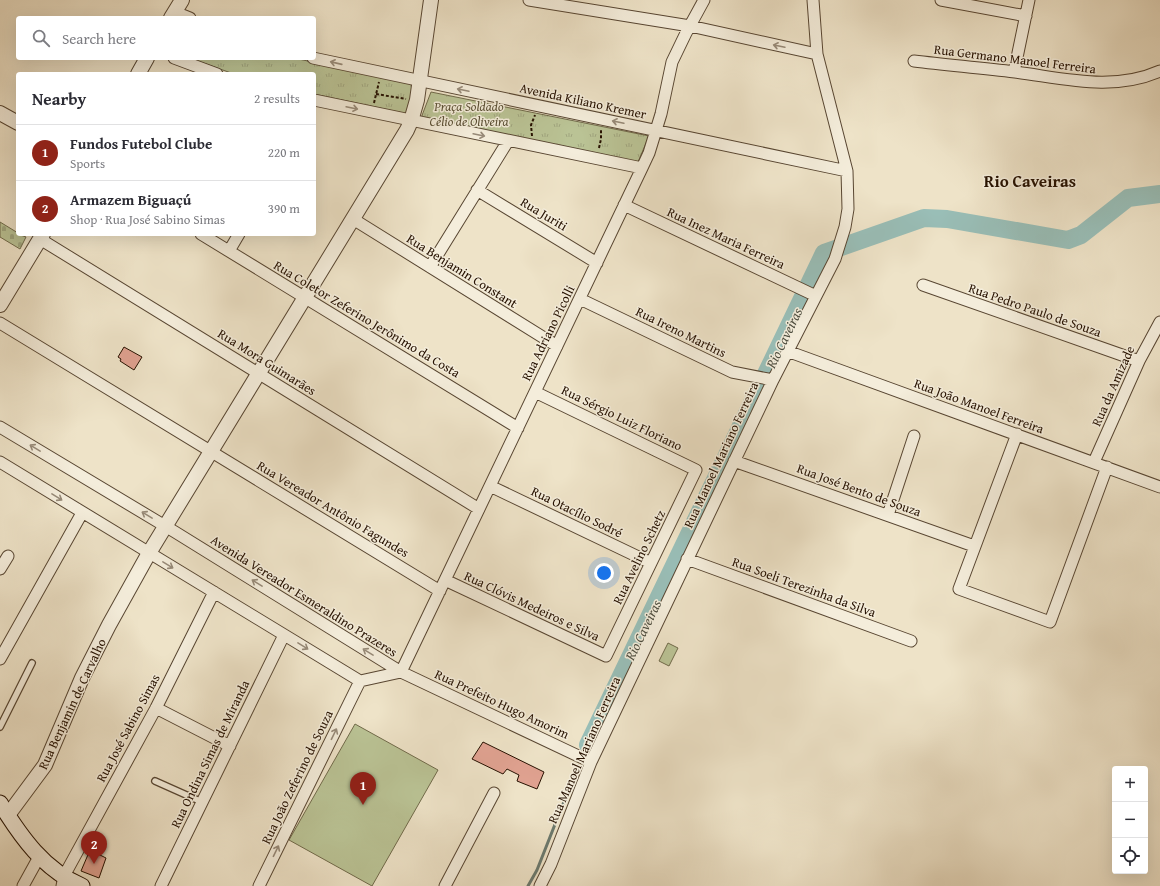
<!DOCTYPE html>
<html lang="en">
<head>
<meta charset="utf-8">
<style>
	:root { --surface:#fff; --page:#f7f7f7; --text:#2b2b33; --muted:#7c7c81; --line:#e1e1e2; --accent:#8f2418 }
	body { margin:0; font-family:"Gentium Book Plus",serif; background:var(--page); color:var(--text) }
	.controls { position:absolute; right:12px; bottom:12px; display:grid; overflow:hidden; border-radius:4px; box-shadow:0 4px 16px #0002 }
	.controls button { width:36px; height:36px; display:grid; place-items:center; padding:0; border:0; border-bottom:1px solid var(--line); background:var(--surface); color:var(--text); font:20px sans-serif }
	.you { position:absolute; left:604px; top:573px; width:14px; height:14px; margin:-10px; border:3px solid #fff; border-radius:50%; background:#1a73e8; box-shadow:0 0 0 6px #1a73e833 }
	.badge { display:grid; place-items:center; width:26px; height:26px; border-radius:50%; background:var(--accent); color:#fff; font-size:13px; font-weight:700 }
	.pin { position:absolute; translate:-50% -33px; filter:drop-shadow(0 1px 2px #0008) }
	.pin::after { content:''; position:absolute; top:21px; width:14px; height:12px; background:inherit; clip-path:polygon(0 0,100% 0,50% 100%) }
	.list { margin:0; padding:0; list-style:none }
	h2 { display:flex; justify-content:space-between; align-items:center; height:52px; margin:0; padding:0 16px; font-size:17px }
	h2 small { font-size:13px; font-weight:400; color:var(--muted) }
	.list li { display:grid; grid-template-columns:26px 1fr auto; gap:12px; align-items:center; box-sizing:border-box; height:56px; padding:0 16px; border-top:1px solid var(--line) }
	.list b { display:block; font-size:15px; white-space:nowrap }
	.list p { margin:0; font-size:13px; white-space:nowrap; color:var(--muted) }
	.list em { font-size:13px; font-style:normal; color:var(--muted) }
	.icon { flex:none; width:22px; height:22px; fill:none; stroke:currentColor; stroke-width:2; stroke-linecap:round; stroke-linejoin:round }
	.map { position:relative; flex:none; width:1160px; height:886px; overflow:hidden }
	.search { position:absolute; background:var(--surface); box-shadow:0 4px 16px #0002; left:16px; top:16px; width:300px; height:44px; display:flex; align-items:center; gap:10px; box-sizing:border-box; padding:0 14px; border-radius:4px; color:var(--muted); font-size:15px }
	.panel { position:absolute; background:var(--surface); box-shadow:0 4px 16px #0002; left:16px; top:72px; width:300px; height:164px; border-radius:4px }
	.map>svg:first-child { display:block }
	.grass { fill:url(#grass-tufts); stroke:#706a4a }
	.cemetery { fill:url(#cemetery-stones); stroke:#706a4a }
	.pitch { fill:#bac395; stroke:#706a4a }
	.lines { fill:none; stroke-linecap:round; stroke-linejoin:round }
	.stream { stroke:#6b796e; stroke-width:3 }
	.river { stroke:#99beb7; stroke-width:18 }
	.building { fill:#e0a291; stroke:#261100 }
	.service-casing { stroke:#584632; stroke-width:8 }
	.minor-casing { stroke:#584632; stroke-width:13 }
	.tertiary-casing { stroke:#584632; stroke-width:16 }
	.secondary-casing { stroke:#261100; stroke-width:17 }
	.path { stroke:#261100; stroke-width:2; stroke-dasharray:3 2; stroke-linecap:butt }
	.service { stroke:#f4eddb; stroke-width:5.5 }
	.minor { stroke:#f4eddb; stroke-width:11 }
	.tertiary { stroke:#f4eddb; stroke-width:14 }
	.secondary { stroke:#f4eddb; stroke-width:15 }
	.oneway { stroke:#978a78 }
	.labels { text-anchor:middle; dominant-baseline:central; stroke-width:3; stroke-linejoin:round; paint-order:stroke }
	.street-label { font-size:13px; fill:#261100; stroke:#f4eddb }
	.park-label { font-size:13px; font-style:italic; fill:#5a4f34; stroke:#f4eddb }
	.water-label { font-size:14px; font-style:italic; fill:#4e4e40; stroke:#f4eddb }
	.district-label { font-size:17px; font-weight:bold; fill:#261100; stroke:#f4eddb }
</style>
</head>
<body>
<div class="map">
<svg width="1160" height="886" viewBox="0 0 1160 886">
	<defs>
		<pattern id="grass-tufts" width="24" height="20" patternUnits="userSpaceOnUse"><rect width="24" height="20" fill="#bac395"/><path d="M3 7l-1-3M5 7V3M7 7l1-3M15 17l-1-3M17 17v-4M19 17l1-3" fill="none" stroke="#a0a67f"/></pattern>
		<pattern id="cemetery-stones" width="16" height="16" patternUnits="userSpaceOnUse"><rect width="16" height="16" fill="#bac395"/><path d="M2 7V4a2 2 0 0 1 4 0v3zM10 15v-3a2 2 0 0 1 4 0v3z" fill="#a0a67f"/></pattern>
	</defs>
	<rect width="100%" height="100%" fill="#eee3c8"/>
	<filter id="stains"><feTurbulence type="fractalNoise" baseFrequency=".005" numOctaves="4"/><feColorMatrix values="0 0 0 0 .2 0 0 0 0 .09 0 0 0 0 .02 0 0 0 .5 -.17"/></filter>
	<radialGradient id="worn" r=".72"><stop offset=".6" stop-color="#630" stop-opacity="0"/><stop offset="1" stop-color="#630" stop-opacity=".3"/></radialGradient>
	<!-- grass -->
	<path class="grass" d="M 189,58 L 294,58 L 413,84 L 408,114 L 314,94 L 314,74 L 234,74 Z
		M 431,92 L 649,136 L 638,162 L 421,118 Z"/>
	<!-- cemetery -->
	<path class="cemetery" d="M 0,222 L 18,233 L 18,234 L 26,237 L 20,249 L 0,237 Z"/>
	<!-- pitch -->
	<path class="pitch" d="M 668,643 L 678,648 L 669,666 L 659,661 Z
		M 355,724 L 438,770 L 372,886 L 289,840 Z"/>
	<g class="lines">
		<!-- stream -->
		<path class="stream" d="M 528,886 L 537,870 L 578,766"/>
		<!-- river -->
		<path class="river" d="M 588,745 L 824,253 L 924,218 L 947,219 L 1068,240 L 1081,235 L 1128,198 L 1160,194"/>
	</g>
	<!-- building -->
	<path class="building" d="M 124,347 L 142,357 L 134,370 L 120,361 L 121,359 L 118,357 Z
		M 483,742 L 544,772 L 537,789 L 517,781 L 519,775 L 507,769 L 503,774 L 472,759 Z
		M 90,850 L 106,858 L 99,878 L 81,871 Z"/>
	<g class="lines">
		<defs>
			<path id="service" d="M 0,727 L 32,663
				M 155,781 L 202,802"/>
			<path id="minor" d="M 529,0 L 690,26 L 817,54
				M 941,0 L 1026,16
				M 175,12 L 190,18
				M 174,58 L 217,74
				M 313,58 L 847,171
				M 914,61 C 948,65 982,68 1015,72 C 1063,78 1113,92 1160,71
				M 1014,72 L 1029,0
				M 314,100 L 642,168
				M 477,190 L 597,263
				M 624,205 L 816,296
				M 353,219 L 557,346
				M 201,234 L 518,428
				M 40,239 L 479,509
				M 229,251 L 239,234
				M 430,267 L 508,141
				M 923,285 L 1139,361
				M 580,299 L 732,372 L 773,380
				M 0,323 L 440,591
				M 787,351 L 1160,487
				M 0,427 L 175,532 L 401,672 L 591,762
				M 1017,434 L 959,589 L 1050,622 L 1107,467
				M 734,461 L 974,546
				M 0,462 L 360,681 L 401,672
				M 1094,462 L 1139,361 L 1160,322
				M 490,486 L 651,563
				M 888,515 L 914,436
				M 687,559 L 911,641
				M 0,569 L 8,556
				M 445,580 L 606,656 L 696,470 L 535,392
				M 0,659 L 82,513
				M 401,672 L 642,168 L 649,153 L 661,114 L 672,62 L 686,33 L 704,0
				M 156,708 L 230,746
				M 23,886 L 39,857
				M 62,886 L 64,876 L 156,708 L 214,592
				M 161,886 L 284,635
				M 259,886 L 360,681
				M 445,886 L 494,793
				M 540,886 L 551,864 L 591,762 L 773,380 L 835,259 L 845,227 L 848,209 L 847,171 L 817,54 L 813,0"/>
			<path id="tertiary" d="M 171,18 L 182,0
				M 138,74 L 147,58
				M 0,113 L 18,123
				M 0,305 L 43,234
				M 8,815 L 45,765 L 82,678 L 109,625 L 149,553 L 407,130 L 411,121 L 417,100 L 431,0"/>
			<path id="secondary" d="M 0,803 C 21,837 44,870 82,886"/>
		</defs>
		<!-- service casing -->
		<use href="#service" class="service-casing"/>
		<!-- minor casing -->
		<use href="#minor" class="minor-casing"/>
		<!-- tertiary casing -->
		<use href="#tertiary" class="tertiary-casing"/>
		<!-- secondary casing -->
		<use href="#secondary" class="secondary-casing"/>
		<!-- path -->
		<path class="path" d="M 376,94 L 406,99
			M 374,103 L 379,82
			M 532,136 L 531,125 L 535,115
			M 599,148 L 601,139 L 601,129"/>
		<!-- service -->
		<use href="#service" class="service"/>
		<!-- minor -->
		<use href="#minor" class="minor"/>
		<!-- tertiary -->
		<use href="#tertiary" class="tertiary"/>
		<!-- secondary -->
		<use href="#secondary" class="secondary"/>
	</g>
	<!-- one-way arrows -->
	<defs><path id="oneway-shaft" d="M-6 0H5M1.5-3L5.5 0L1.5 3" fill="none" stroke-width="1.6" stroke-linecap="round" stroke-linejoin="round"/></defs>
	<g class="oneway">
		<use href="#oneway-shaft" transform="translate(779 46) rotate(-168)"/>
		<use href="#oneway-shaft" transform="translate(336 63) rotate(-167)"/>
		<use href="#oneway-shaft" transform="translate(463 90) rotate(-168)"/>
		<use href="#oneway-shaft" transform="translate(352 108) rotate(12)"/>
		<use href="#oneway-shaft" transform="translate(618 122) rotate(-168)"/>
		<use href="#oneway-shaft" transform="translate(479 135) rotate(12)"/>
		<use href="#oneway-shaft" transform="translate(35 448) rotate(-149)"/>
		<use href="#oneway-shaft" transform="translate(57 497) rotate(32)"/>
		<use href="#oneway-shaft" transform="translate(147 515) rotate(-149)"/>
		<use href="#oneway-shaft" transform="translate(168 565) rotate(31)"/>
		<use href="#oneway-shaft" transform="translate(257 583) rotate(-148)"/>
		<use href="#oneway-shaft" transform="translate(303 646) rotate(32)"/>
		<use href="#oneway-shaft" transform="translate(368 652) rotate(-148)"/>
		<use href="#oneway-shaft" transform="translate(334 734) rotate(-64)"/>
		<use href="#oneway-shaft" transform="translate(276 851) rotate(-64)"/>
	</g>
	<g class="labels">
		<!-- street labels -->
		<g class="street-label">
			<text transform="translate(1015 59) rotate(7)">Rua Germano Manoel Ferreira</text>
			<text transform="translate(583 101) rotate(12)">Avenida Kiliano Kremer</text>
			<text transform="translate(544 214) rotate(31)">Rua Juriti</text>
			<text transform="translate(726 238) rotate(25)">Rua Inez Maria Ferreira</text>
			<text transform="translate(462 271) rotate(32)">Rua Benjamin Constant</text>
			<text transform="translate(1035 310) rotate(19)">Rua Pedro Paulo de Souza</text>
			<text transform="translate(367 319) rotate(31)">Rua Coletor Zeferino Jerônimo da Costa</text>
			<text transform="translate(681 332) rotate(26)">Rua Ireno Martins</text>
			<text transform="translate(548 333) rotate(-64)">Rua Adriano Picolli</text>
			<text transform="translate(267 362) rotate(32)">Rua Mora Guimarães</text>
			<text transform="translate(1113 386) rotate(-66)">Rua da Amizade</text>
			<text transform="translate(979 406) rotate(20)">Rua João Manoel Ferreira</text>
			<text transform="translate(622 418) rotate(26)">Rua Sérgio Luiz Floriano</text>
			<text transform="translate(721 455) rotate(-65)">Rua Manoel Mariano Ferreira</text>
			<text transform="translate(859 490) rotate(20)">Rua José Bento de Souza</text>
			<text transform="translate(333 509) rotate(31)">Rua Vereador Antônio Fagundes</text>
			<text transform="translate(577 512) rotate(26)">Rua Otacílio Sodré</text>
			<text transform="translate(639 557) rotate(-64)">Rua Avelino Schetz</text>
			<text transform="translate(804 587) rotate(20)">Rua Soeli Terezinha da Silva</text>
			<text transform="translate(304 596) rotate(32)">Avenida Vereador Esmeraldino Prazeres</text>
			<text transform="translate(532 606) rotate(25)">Rua Clóvis Medeiros e Silva</text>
			<text transform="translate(72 704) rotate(-65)">Rua Benjamin de Carvalho</text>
			<text transform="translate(502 704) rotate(25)">Rua Prefeito Hugo Amorim</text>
			<text transform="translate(128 728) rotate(-62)">Rua José Sabino Simas</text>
			<text transform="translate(584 750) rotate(-66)">Rua Manoel Mariano Ferreira</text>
			<text transform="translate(210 754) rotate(-64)">Rua Ondina Simas de Miranda</text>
			<text transform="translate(297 777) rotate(-64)">Rua João Zeferino de Souza</text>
		</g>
		<!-- park labels -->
		<g class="park-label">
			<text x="469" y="106">Praça Soldado<tspan x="469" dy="15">Célio de Oliveira</tspan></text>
		</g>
		<!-- water labels -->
		<g class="water-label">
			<text transform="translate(784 338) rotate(-64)">Rio Caveiras</text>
			<text transform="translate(643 630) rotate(-64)">Rio Caveiras</text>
		</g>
		<!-- district labels -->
		<g class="district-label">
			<text x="1030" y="180">Rio Caveiras</text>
		</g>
	</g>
	<rect width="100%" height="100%" filter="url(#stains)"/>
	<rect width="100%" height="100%" fill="url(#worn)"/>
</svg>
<div class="controls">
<button>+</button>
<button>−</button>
<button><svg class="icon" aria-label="locate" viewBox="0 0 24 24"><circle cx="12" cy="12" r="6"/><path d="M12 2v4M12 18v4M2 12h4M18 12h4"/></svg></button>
</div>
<div class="you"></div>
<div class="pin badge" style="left:363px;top:805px">1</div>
<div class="pin badge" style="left:94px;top:864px">2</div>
<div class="search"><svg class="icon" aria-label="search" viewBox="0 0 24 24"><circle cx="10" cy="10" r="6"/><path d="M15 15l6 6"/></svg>Search here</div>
<section class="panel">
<h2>Nearby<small>2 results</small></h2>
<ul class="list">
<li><span class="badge">1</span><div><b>Fundos Futebol Clube</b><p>Sports</p></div><em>220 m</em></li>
<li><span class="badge">2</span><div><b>Armazem Biguaçú</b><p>Shop · Rua José Sabino Simas</p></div><em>390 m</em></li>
</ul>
</section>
</div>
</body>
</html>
